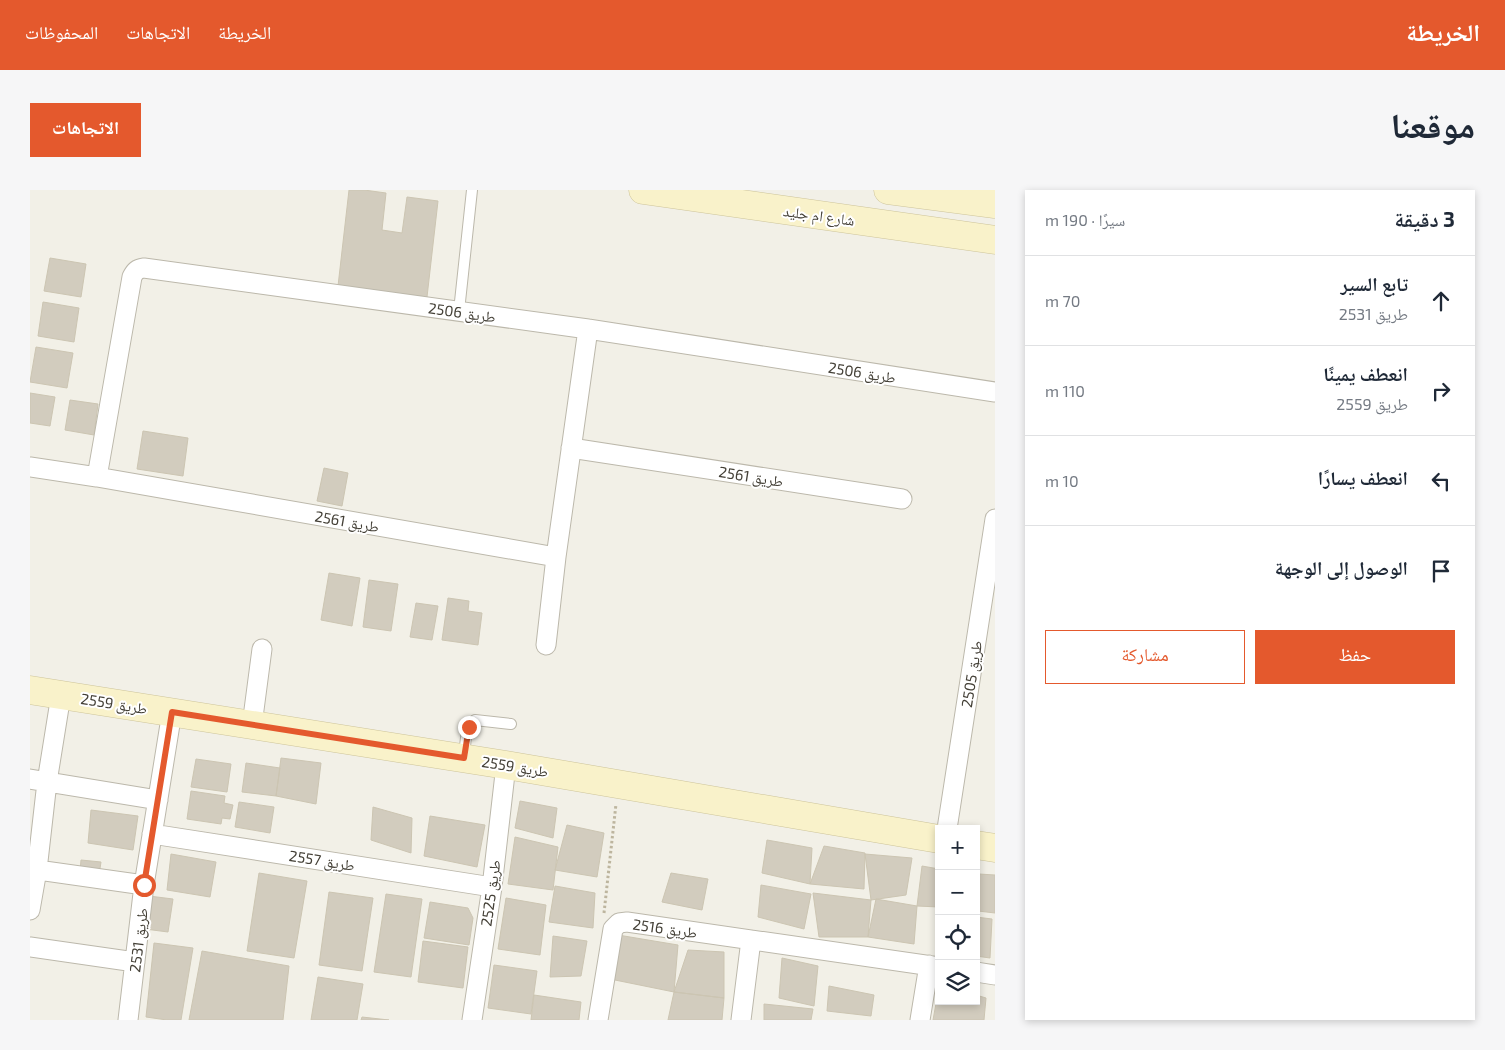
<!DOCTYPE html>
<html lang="ar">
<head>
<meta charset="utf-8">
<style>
	:root { --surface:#fff; --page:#f6f6f7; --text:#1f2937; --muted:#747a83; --line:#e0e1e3; --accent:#e4592d }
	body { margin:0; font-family:"Exo 2","Noto Naskh Arabic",sans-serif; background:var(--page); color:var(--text); direction:rtl }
	.controls { position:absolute; right:15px; bottom:15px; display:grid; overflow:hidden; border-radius:0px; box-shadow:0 2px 8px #0003 }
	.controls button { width:45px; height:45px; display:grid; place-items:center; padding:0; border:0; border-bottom:1px solid var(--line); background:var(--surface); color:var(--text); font:25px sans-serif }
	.stop { position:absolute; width:15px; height:15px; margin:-11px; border:4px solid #e4592d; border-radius:50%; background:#fff }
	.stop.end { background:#e4592d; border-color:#fff; box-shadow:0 1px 5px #0008 }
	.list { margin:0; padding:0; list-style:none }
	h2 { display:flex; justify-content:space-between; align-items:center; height:65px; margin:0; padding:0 20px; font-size:21px }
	h2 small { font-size:16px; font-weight:400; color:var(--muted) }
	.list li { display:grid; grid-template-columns:32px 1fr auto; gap:15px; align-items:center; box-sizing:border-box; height:90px; padding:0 20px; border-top:1px solid var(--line) }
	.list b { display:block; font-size:19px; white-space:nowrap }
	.list p { margin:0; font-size:16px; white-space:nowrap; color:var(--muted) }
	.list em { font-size:16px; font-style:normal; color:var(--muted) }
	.actions { display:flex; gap:10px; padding:15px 20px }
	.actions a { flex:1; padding:11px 0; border:1px solid var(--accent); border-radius:0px; text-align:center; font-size:18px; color:var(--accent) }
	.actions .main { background:var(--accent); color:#fff }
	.icon { flex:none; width:28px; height:28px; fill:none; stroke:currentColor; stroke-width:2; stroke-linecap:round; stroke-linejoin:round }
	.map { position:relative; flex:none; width:965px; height:830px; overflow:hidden; direction:ltr; border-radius:0px }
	header { display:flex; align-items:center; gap:30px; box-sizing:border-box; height:70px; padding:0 25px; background:var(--accent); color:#fff }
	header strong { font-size:24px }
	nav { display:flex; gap:28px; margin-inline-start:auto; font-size:18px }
	.intro { display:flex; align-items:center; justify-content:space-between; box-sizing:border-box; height:120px; padding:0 30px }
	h1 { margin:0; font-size:35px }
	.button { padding:12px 22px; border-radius:0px; background:var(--accent); color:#fff; font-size:18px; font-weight:700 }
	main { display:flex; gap:30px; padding:0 30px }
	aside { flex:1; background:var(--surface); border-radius:0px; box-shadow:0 2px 8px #0003 }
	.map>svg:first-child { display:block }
	.building { fill:#d2ccbe; stroke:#ccc5b2 }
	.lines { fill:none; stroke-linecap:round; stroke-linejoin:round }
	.lane-casing { stroke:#bcb8ab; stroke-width:12 }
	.street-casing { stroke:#bcb8ab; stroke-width:21 }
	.secondary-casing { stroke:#cdc49b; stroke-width:29 }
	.path { stroke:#bdb59e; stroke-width:3; stroke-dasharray:2.5 2.5; stroke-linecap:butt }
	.lane { stroke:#fff; stroke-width:10 }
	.street { stroke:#fff; stroke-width:19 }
	.secondary { stroke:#f9f2ca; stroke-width:28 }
	.route { stroke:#e4592d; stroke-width:6 }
	.labels { text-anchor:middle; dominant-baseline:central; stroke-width:4; stroke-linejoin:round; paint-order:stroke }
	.street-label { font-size:15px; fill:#444037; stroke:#fff }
</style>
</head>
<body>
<header>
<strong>الخريطة</strong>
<nav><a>الخريطة</a><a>الاتجاهات</a><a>المحفوظات</a></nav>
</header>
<div class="intro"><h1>موقعنا</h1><a class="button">الاتجاهات</a></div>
<main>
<aside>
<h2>3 دقيقة<small>سيرًا · 190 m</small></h2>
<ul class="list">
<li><svg class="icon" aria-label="ahead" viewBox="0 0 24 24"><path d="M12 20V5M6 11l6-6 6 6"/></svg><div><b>تابع السير</b><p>طريق 2531</p></div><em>70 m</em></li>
<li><svg class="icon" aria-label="right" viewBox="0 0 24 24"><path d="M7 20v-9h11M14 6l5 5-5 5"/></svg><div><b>انعطف يمينًا</b><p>طريق 2559</p></div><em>110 m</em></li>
<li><svg class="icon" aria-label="left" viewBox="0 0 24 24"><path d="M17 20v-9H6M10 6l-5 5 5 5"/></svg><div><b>انعطف يسارًا</b></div><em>10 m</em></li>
<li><svg class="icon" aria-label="arrive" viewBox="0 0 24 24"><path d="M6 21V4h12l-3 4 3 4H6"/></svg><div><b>الوصول إلى الوجهة</b></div></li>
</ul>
<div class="actions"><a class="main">حفظ</a><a>مشاركة</a></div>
</aside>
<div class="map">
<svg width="965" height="830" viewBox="0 0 965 830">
	<rect width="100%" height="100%" fill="#f2f0e7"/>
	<!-- building -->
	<path class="building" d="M 319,0 L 334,0 L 356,3 L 352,40 L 372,43 L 377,7 L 408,11 L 397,107 L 308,96 Z
		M 20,68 L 56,74 L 51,107 L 14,101 Z
		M 13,112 L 49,118 L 44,152 L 8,146 Z
		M 6,157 L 43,163 L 37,198 L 0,192 Z
		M 0,203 L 25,207 L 20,236 L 0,233 Z
		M 40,210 L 68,214 L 64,245 L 35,240 Z
		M 113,241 L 158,248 L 153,286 L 107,279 Z
		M 294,278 L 318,283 L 312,316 L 287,311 Z
		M 299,383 L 330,388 L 322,436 L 291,430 Z
		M 339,390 L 368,394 L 361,441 L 333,437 Z
		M 418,408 L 439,411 L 438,421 L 452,423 L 448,455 L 412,450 Z
		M 386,413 L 408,416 L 402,450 L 380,447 Z
		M 251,568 L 291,573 L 286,614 L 246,606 Z
		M 166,569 L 201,574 L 197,602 L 161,597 Z
		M 216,573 L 250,578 L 246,606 L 212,602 Z
		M 161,601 L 195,606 L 194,613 L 203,615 L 200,629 L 192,628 L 191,634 L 157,629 Z
		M 490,611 L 527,618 L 523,648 L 485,638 Z
		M 209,612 L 244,617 L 240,643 L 205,637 Z
		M 343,617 L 382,628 L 381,663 L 341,650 Z
		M 61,620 L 108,626 L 103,660 L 58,653 Z
		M 400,626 L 455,635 L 447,677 L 394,666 Z
		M 537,635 L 574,643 L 567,687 L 525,680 Z
		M 485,647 L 528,657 L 523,700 L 478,694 Z
		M 737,650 L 782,658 L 780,694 L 732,683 Z
		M 794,656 L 835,663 L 834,699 L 780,694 Z
		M 141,664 L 186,672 L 180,707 L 137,700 Z
		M 835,664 L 882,668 L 876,705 L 841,710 Z
		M 51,670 L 71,672 L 69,685 L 50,681 Z
		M 892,676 L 909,679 L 909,717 L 887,716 Z
		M 229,683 L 277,691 L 264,768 L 217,761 Z
		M 641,683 L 678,689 L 672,720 L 632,712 Z
		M 949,684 L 965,685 L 965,723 L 948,721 Z
		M 731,695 L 781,704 L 774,739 L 728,727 Z
		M 525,696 L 565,703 L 563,738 L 519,732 Z
		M 299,702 L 343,708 L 332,781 L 289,775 Z
		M 783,703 L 841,710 L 838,747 L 789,747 Z
		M 356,704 L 392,709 L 381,787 L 344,782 Z
		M 119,706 L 143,709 L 138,742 L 115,739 Z
		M 476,708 L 516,715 L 510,765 L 468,759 Z
		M 846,709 L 887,716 L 884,754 L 838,747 Z
		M 400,712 L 438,718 L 443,728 L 439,755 L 394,748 Z
		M 946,727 L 962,729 L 960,768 L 946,766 Z
		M 588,745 L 648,755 L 644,802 L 580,789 Z
		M 523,746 L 557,751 L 551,786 L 520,787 Z
		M 393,751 L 438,757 L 433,798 L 388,792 Z
		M 124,753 L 163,758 L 151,830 L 137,830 L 116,827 Z
		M 658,760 L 694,762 L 694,808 L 644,802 Z
		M 172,761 L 259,776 L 253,830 L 159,830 Z
		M 752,768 L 788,776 L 784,816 L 749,808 Z
		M 464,775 L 507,781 L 501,824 L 458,818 Z
		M 288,787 L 333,794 L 327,830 L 281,830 Z
		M 799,796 L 844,805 L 841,826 L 797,821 Z
		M 909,797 L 909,811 L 946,811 L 946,805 L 956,808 L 954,830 L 903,830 Z
		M 644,802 L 694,808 L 692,830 L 638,830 Z
		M 504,805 L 551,812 L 549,830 L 501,830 Z
		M 734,814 L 783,819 L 781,830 L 734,830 Z
		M 332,827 L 359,830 L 331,830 Z"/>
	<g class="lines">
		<defs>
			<path id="lane" d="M 429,121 L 442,0
				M 434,567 C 436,555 434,537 445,530 L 481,534"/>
			<path id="street" d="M 541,258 L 872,309
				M 0,277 L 67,287 L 526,367 L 558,139
				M 67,287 L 102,87 C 105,81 107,79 114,78 L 558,139 L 965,202
				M 516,455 L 526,367
				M 222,535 L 232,459
				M 0,589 L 128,610
				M 917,639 L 965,329
				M 122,644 L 462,697
				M 0,679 L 114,695
				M 0,720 L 7,680 L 17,592 L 31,505
				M 0,757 L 105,772
				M 946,782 L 965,785
				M 98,830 L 114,695 L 142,522
				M 442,830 L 462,697 L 476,575
				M 568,830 L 583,739 L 589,733 L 597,732 L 909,777
				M 711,830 L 721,750
				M 890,830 L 899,775"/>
			<path id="secondary" d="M 613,0 L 965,50
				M 858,0 L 965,14
				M 0,500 L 476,575 L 909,649
				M 946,655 L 965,658"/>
		</defs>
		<!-- lane casing -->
		<use href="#lane" class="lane-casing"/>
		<!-- street casing -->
		<use href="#street" class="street-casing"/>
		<!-- secondary casing -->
		<use href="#secondary" class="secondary-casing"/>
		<!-- path -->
		<path class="path" d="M 574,723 L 586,614"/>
		<!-- lane -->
		<use href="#lane" class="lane"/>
		<!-- street -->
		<use href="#street" class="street"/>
		<!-- secondary -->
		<use href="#secondary" class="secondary"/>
	</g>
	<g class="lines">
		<!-- route -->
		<path class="route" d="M 114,695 L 142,522 L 434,568 L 439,537"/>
	</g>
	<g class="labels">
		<!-- street labels -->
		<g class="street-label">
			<text transform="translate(789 25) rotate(8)">شارع ام جليد</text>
			<text transform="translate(432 122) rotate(8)">طريق 2506</text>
			<text transform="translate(832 182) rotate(9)">طريق 2506</text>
			<text transform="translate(721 286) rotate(9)">طريق 2561</text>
			<text transform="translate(317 331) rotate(10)">طريق 2561</text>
			<text transform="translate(941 484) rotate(-81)">طريق 2505</text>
			<text transform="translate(84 513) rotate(9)">طريق 2559</text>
			<text transform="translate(485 576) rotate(9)">طريق 2559</text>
			<text transform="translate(292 670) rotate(9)">طريق 2557</text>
			<text transform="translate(460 703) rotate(-82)">طريق 2525</text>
			<text transform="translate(635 738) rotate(8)">طريق 2516</text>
			<text transform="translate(108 750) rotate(-83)">طريق 2531</text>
		</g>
	</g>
</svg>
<div class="controls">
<button>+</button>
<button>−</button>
<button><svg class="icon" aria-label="locate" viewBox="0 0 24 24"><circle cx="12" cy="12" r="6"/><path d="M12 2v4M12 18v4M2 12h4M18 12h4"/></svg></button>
<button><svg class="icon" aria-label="layers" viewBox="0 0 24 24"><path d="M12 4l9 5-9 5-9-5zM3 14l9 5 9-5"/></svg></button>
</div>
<div class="stop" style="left:114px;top:695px"></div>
<div class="stop end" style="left:439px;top:537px"></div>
</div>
</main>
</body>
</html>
